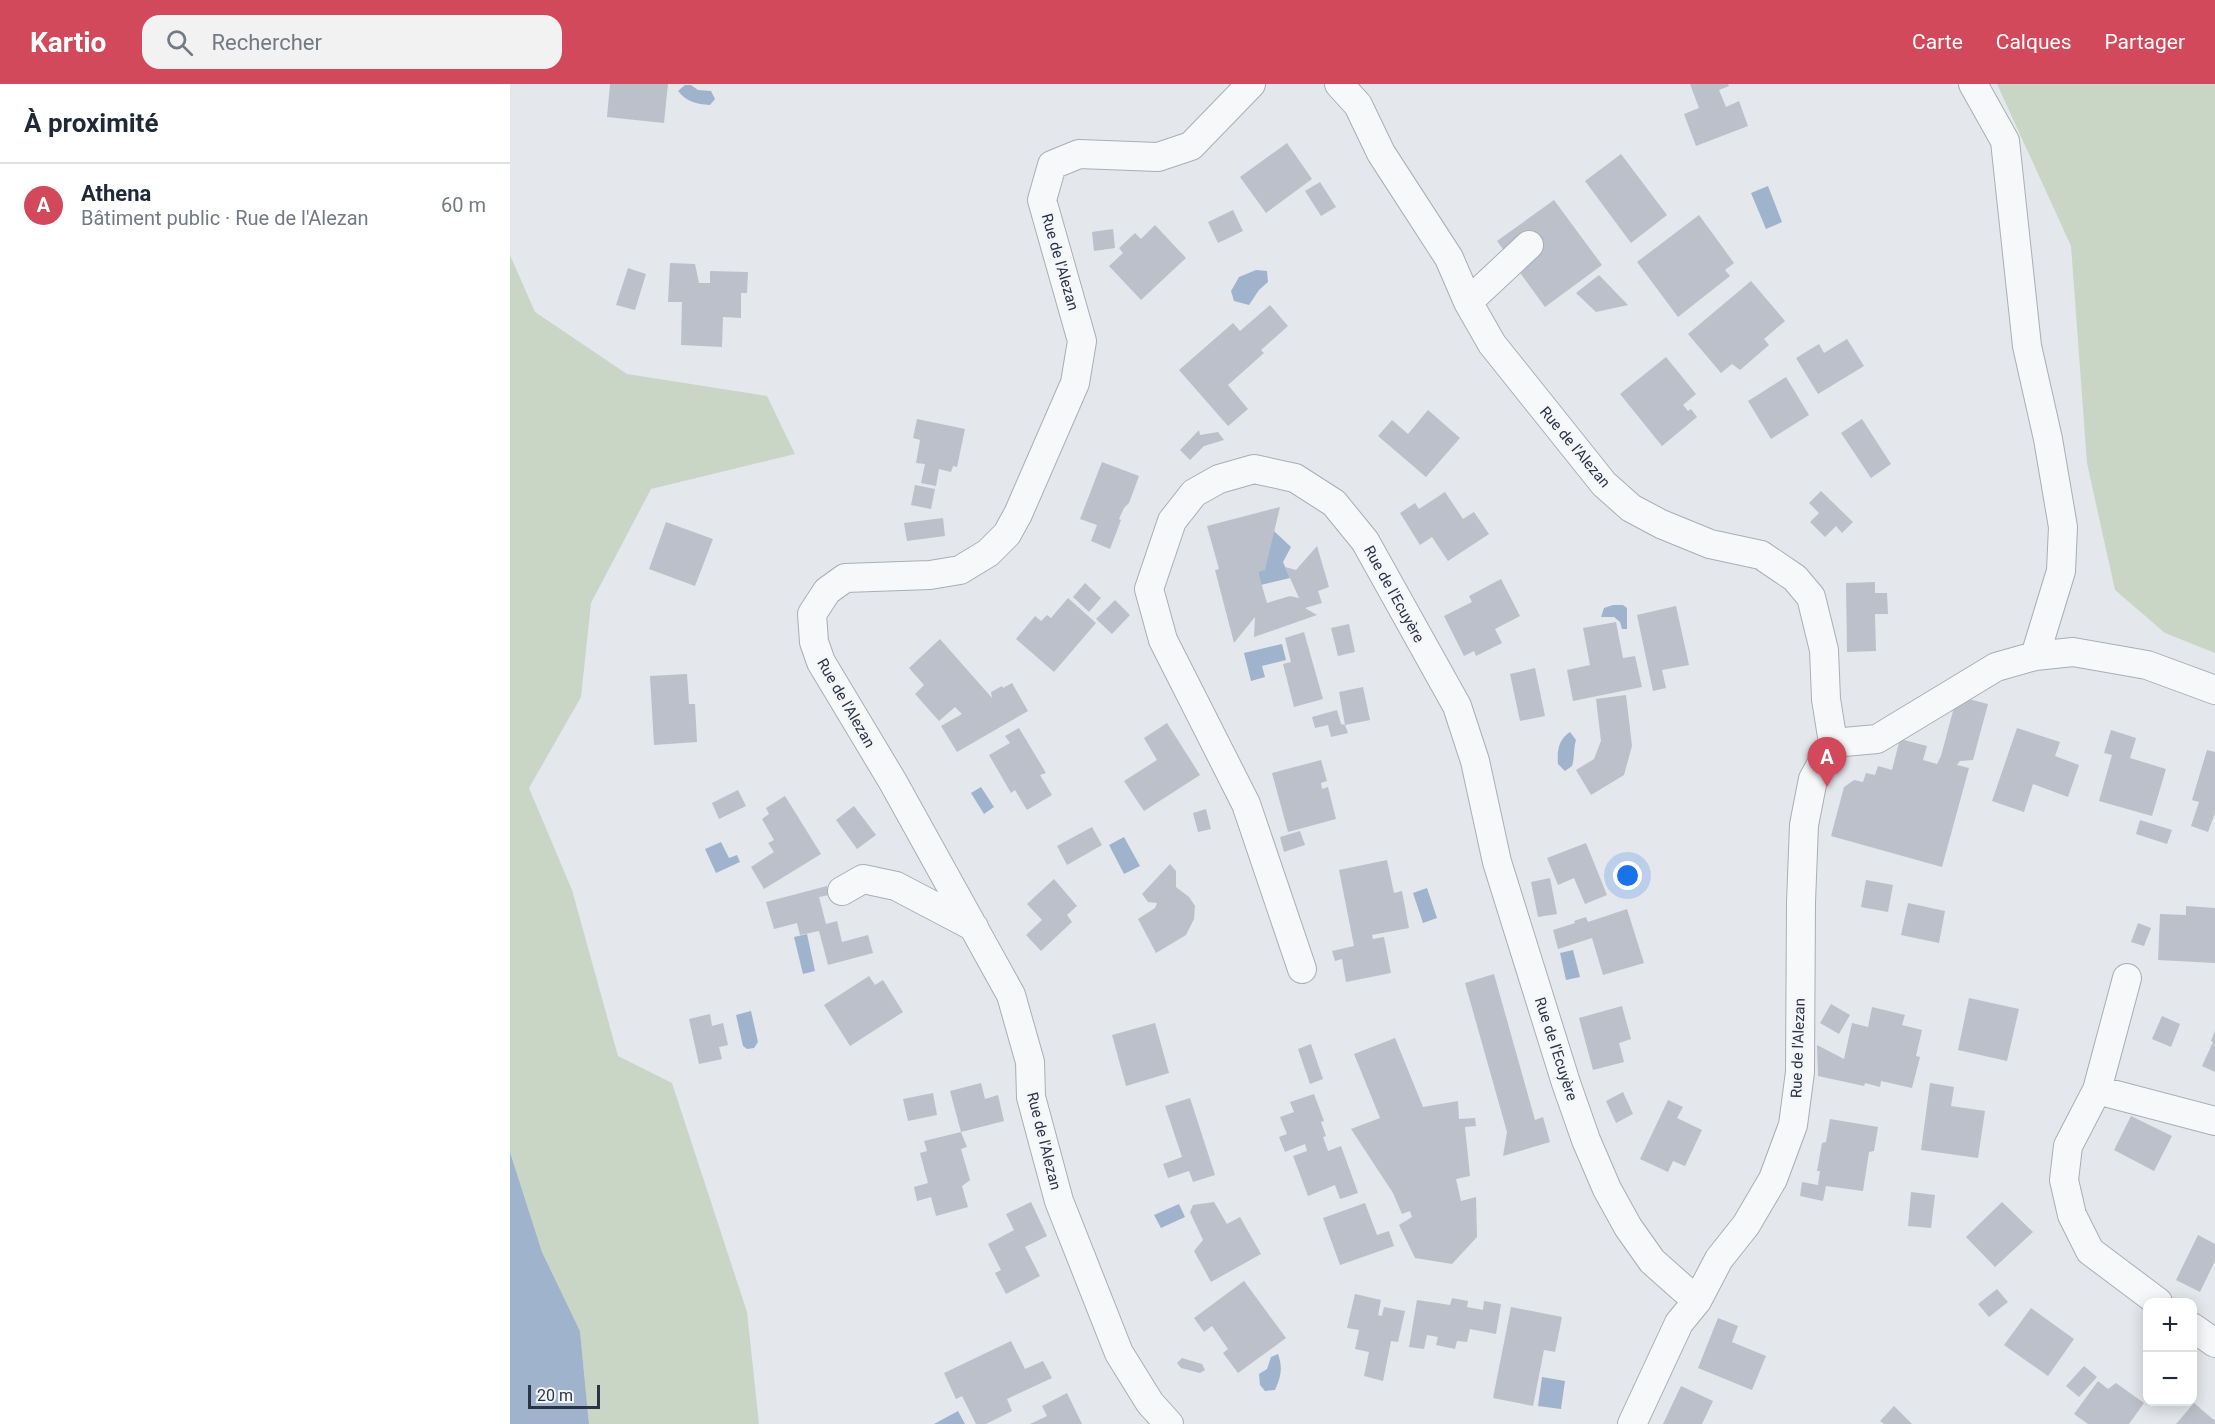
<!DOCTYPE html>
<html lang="fr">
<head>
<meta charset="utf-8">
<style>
	:root { --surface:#fff; --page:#f2f2f3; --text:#1f2937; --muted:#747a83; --line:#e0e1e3; --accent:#d1495b }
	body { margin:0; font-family:Roboto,sans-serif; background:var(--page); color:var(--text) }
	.controls { position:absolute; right:18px; bottom:18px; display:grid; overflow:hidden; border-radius:12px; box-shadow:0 3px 15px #0003 }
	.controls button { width:54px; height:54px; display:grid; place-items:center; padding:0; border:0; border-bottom:2px solid var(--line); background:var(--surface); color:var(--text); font:30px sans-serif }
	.scale { position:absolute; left:18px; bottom:15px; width:72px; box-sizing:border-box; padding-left:6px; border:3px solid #2b3445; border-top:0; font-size:16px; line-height:21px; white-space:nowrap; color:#2b3445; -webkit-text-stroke:4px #f4f6f9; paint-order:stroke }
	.you { position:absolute; left:1118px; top:792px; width:21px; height:21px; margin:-15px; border:4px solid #fff; border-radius:50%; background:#1a73e8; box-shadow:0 0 0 9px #1a73e833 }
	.badge { display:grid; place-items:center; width:39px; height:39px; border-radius:50%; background:var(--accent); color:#fff; font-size:20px; font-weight:700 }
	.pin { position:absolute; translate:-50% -50px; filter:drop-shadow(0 2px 3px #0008) }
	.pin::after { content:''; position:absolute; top:32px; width:21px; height:18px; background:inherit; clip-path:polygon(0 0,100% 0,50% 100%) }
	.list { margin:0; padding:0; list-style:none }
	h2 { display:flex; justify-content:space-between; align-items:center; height:78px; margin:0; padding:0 24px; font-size:26px }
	h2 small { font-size:20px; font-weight:400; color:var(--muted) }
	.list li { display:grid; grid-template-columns:39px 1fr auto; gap:18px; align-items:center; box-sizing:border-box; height:84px; padding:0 24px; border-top:2px solid var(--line) }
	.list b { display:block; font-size:22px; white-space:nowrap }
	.list p { margin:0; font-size:20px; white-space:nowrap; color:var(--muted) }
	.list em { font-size:20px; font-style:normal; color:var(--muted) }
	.icon { flex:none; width:33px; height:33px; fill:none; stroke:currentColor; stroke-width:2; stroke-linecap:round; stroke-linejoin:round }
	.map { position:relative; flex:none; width:1705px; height:1340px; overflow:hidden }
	header { display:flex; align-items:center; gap:36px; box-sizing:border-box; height:84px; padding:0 30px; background:var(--accent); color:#fff }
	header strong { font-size:28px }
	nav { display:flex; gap:33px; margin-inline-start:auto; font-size:21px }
	.search { width:420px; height:54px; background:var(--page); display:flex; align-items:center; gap:15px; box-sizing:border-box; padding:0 21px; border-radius:18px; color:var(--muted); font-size:22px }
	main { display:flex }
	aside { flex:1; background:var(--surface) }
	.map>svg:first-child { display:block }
	.green { fill:#c9d6c5 }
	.water { fill:#9fb4cc }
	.building { fill:#bbc0ca }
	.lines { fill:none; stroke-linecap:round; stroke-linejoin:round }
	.street-casing { stroke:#a9aeb7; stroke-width:30 }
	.street { stroke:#f7f8fa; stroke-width:28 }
	.labels { text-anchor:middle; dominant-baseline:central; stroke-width:5; stroke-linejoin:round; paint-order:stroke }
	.street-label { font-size:15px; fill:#2b3445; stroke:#f4f6f9 }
</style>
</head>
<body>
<header>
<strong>Kartio</strong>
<div class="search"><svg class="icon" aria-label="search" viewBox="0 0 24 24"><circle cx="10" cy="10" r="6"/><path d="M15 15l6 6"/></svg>Rechercher</div>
<nav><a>Carte</a><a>Calques</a><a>Partager</a></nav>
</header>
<main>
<aside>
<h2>À proximité<small></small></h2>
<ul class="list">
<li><span class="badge">A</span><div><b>Athena</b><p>Bâtiment public · Rue de l'Alezan</p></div><em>60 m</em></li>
</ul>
</aside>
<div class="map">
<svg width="1705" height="1340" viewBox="0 0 1705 1340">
	<rect width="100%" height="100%" fill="#e4e7ec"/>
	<!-- green -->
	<path class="green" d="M 1487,0 L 1705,0 L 1705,569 L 1655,549 L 1605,506 L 1577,379 L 1561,162 Z
		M 0,171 L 25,228 L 117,290 L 257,312 L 285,370 L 141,405 L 81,519 L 71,613 L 19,704 L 62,806 L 108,972 L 162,999 L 237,1228 L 249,1340 L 79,1340 L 70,1247 L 32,1168 L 0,1068 Z"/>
	<!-- water -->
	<path class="water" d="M 175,1 L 181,1 L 188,6 L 201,7 L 205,15 L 200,21 C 186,20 177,18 168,7 Z
		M 1258,102 L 1272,138 L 1256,145 L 1241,109 Z
		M 746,186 L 757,187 L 758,198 L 749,206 L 739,221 L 724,217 L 721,207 L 729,193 Z
		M 764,447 L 781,463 L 773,478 L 780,494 L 751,501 L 748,488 Z
		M 1103,521 L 1113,521 L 1117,524 L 1117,545 L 1112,545 L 1110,538 L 1104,533 L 1091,533 L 1094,524 Z
		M 772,560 L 776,576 L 752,582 L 755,593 L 741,597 L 734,569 Z
		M 1060,648 L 1066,656 C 1063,666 1065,673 1062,682 L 1055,687 L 1048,680 C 1047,667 1048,656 1060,648 Z
		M 471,703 L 484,723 L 474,730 L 461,709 Z
		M 614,753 L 630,782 L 614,790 L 599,761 Z
		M 211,758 L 219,774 L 227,771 L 230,778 L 206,789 L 195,765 Z
		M 917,804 L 927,834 L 913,839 L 903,809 Z
		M 297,850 L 305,887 L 293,890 L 284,853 Z
		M 1063,866 L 1070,893 L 1056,896 L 1050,869 Z
		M 241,927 L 248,958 L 244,964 L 237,965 L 233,962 L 226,931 Z
		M 0,1068 L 32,1168 L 70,1247 L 79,1340 L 0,1340 Z
		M 669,1120 L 675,1133 L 651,1144 L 644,1131 Z
		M 768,1270 C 773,1284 771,1293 765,1306 L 755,1307 L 750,1301 L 749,1290 L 757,1285 L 761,1273 Z
		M 1032,1293 L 1055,1297 L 1051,1325 L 1028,1322 Z
		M 448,1327 L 455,1340 L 424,1340 Z"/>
	<!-- building -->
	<path class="building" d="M 100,0 L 158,0 L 154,39 L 97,33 Z
		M 1180,0 L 1218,0 L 1219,2 L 1209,6 L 1216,23 L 1229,17 L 1238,42 L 1186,62 L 1174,30 L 1189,24 Z
		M 777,59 L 802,95 L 756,129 L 730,93 Z
		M 1111,70 L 1157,131 L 1121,159 L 1075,97 Z
		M 810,98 L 826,123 L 811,132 L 795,107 Z
		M 1044,116 L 1092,181 L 1035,223 L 987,157 Z
		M 723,126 L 733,147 L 708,159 L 698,138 Z
		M 1189,131 L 1224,179 L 1215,186 L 1220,192 L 1168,233 L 1127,178 Z
		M 645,141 L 676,174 L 631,216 L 599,182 L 613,169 L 609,164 L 625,149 L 631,155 Z
		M 603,145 L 605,164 L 584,167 L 582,148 Z
		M 160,179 L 185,180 L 189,199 L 200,199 L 200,187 L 238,188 L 237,209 L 231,209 L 231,234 L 213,233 L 212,263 L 171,261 L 172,218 L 158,218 Z
		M 118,184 L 136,190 L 125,226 L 106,221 Z
		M 1089,191 L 1118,221 L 1086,228 L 1066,209 Z
		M 1241,197 L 1275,237 L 1254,255 L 1259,261 L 1230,286 L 1222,280 L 1211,289 L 1178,250 Z
		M 760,221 L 778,242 L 751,266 L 754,269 L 718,301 L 738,325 L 718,342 L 669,286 L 723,239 L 730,247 Z
		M 1337,255 L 1354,282 L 1308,310 L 1286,274 L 1309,260 L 1314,269 Z
		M 1156,273 L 1186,310 L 1173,321 L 1178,327 L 1181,325 L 1187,333 L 1152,362 L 1110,310 Z
		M 1276,293 L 1299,331 L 1261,355 L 1238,317 Z
		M 918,326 L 950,354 L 916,393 L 868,352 L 882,336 L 898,350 Z
		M 407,335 L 455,345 L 447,383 L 443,382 L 441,388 L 429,385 L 426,402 L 411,399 L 415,380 L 406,379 L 410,356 L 403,354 Z
		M 1352,335 L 1381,380 L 1361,394 L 1331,349 Z
		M 689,346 L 690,351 L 708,348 L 714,356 L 694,362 L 680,376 L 670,366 Z
		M 592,378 L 629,392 L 619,419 L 614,424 L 609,435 L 611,436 L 600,465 L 581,457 L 587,441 L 570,435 Z
		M 405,401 L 425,405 L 421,425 L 401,421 Z
		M 1311,407 L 1343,438 L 1332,449 L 1326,442 L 1315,453 L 1300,438 L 1309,429 L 1299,419 Z
		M 935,408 L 953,435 L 964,428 L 979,450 L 938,477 L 922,453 L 910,461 L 890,429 L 905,419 L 909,425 Z
		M 770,423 L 755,486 L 748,488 L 757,519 L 780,512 L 789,514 L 775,483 L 786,486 L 807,462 L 819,503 L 808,507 L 812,519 L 795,524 L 807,531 L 744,553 L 745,533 L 724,559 L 705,486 L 709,485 L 697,442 Z
		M 433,434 L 435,452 L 397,457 L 394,439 Z
		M 156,438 L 203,455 L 185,502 L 139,485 Z
		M 991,495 L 1010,532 L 985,545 L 992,559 L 966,572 L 964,567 L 954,572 L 934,532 L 962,518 L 959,512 Z
		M 1365,498 L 1365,509 L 1377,509 L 1378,530 L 1365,530 L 1366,567 L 1337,568 L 1336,499 Z
		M 575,499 L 591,514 L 579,528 L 563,513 Z
		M 558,514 L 586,539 L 544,588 L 506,555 L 525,532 L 531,537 L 537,531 L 541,534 Z
		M 605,516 L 620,531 L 602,550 L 586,535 Z
		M 1166,522 L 1179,581 L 1152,586 L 1156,604 L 1143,607 L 1127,531 Z
		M 1106,538 L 1113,574 L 1125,572 L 1132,603 L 1063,617 L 1057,586 L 1080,581 L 1073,544 Z
		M 839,540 L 845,568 L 828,572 L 821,544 Z
		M 794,548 L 813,615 L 784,623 L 773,580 L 781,578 L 775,554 Z
		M 430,555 L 482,614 L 481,608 L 492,602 L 493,604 L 502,599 L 518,627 L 447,668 L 431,642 L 452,630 L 445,623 L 429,637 L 405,610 L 414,601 L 399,584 Z
		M 1025,584 L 1035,632 L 1010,637 L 1000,590 Z
		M 177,590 L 179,620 L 185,620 L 187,658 L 144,661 L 140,592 Z
		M 853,603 L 860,636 L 835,641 L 829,608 Z
		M 1116,611 L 1122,662 L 1114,691 L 1081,711 L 1066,686 L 1084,675 L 1091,657 L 1086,615 Z
		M 1447,612 L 1478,620 L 1463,676 L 1450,677 L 1447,681 L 1459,684 L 1432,783 L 1321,752 L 1334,703 L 1344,696 L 1353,698 L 1356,689 L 1365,691 L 1368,682 L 1382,686 L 1390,655 L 1417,662 L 1413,676 L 1427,680 L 1431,672 Z
		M 827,626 L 831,640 L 835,641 L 838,649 L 821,653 L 818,641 L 805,644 L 802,633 Z
		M 657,639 L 690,691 L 634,727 L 614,697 L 647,676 L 634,654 Z
		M 509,644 L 536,689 L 530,691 L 542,711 L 517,726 L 505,706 L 501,709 L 479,671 L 500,659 L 495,652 Z
		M 1507,644 L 1550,658 L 1545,672 L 1569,681 L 1558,713 L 1523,700 L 1514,728 L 1482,717 Z
		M 1601,646 L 1626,654 L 1620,674 L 1656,685 L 1642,732 L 1589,717 L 1602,671 L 1594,669 Z
		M 1697,666 L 1705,668 L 1705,729 L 1698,748 L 1681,742 L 1689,718 L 1682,716 Z
		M 811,676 L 817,697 L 811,699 L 812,705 L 818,703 L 826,735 L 778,748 L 762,689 Z
		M 228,706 L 236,722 L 209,735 L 202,719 Z
		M 275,712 L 311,770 L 254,805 L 241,783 L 264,768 L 258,759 L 264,756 L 252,735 L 259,730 L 256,724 Z
		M 344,722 L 366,751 L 347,765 L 326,736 Z
		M 696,725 L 701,745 L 688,748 L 683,729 Z
		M 1630,736 L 1662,746 L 1657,760 L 1626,750 Z
		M 582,743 L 592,761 L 557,781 L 547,762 Z
		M 790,747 L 795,761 L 774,768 L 770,753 Z
		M 1076,759 L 1097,811 L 1075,820 L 1064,794 L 1048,801 L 1037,774 Z
		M 877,776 L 884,809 L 892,807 L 899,844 L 862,851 L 863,855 L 874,853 L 881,889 L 836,898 L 832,875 L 825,877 L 822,867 L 844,862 L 829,786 Z
		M 660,780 L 666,787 L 666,803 L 679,813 L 685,822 L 684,835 L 676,851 L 646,869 L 628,835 L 645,824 L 647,819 L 638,818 L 632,810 Z
		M 1040,794 L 1047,830 L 1028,833 L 1021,798 Z
		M 544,795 L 567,822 L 557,831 L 562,838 L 531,867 L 516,851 L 532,836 L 517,820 Z
		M 1356,796 L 1383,801 L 1378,828 L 1351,823 Z
		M 317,802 L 319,811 L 309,813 L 316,840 L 327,837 L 332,858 L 358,851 L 363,869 L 318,881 L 309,847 L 290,851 L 287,839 L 264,845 L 256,818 Z
		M 1398,819 L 1435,827 L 1429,859 L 1391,851 Z
		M 1676,822 L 1705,824 L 1705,879 L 1648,876 L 1650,830 L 1676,831 Z
		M 1117,825 L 1134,879 L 1093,891 L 1082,854 L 1048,865 L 1043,846 L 1065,839 L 1064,837 L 1076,833 L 1078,838 Z
		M 1628,839 L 1641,844 L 1634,862 L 1621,858 Z
		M 984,890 L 1025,1036 L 1033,1033 L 1040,1058 L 993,1072 L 997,1048 L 955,899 Z
		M 359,892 L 365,901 L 373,896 L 393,928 L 340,962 L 314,921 Z
		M 1459,914 L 1509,925 L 1497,977 L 1448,966 Z
		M 1321,920 L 1340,931 L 1329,950 L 1310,939 Z
		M 1112,922 L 1121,955 L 1109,959 L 1114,978 L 1083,986 L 1069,934 Z
		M 1362,923 L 1395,931 L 1392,941 L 1412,946 L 1406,972 L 1410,973 L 1402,1004 L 1371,997 L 1370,1003 L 1355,999 L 1354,1002 L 1308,992 L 1307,961 L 1334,975 L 1342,939 L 1358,943 Z
		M 200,930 L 202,942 L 213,939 L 218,961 L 209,963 L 212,975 L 189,980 L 179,935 Z
		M 1652,932 L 1670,940 L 1661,963 L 1642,955 Z
		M 645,939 L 659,989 L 616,1002 L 602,951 Z
		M 1705,947 L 1705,988 L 1692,982 L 1703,958 L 1701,957 Z
		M 885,954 L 913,1023 L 948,1017 L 949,1035 L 965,1034 L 966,1042 L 955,1043 L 960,1092 L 946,1095 L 951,1117 L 966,1113 L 967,1153 L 942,1180 L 905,1174 L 889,1141 L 902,1133 L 900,1127 L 892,1130 L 883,1109 L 841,1045 L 870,1034 L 844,970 Z
		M 801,960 L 813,995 L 800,1000 L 788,965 Z
		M 471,999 L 475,1015 L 488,1011 L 494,1037 L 451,1048 L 440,1007 Z
		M 1420,999 L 1444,1003 L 1441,1022 L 1475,1027 L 1468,1074 L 1411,1066 Z
		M 1113,1008 L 1123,1030 L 1106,1039 L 1096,1017 Z
		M 423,1009 L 427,1031 L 398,1037 L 393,1015 Z
		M 804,1010 L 814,1037 L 811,1038 L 816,1052 L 813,1053 L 818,1067 L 831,1062 L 848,1109 L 830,1115 L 825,1101 L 798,1112 L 783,1072 L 797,1067 L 795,1060 L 775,1068 L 769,1053 L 777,1050 L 770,1033 L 784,1028 L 780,1018 Z
		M 680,1014 L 705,1091 L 683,1098 L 679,1087 L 658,1094 L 653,1080 L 672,1073 L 655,1022 Z
		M 1158,1016 L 1173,1023 L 1167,1034 L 1192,1046 L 1175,1082 L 1163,1077 L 1158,1088 L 1130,1075 Z
		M 1621,1032 L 1662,1052 L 1644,1087 L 1604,1066 Z
		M 1320,1035 L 1368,1043 L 1364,1067 L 1359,1068 L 1353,1107 L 1316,1102 L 1313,1117 L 1290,1112 L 1292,1098 L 1308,1101 L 1310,1087 L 1307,1087 L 1312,1059 L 1316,1058 Z
		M 451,1048 L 457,1063 L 451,1065 L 460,1096 L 452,1102 L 458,1123 L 426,1132 L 421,1113 L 407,1117 L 404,1103 L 418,1099 L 410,1069 L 417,1067 L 414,1057 Z
		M 1401,1108 L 1425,1111 L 1421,1144 L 1398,1142 Z
		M 521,1118 L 537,1152 L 515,1163 L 530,1192 L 496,1210 L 485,1189 L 491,1186 L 478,1160 L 504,1146 L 496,1130 Z
		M 704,1118 L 717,1140 L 730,1133 L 751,1170 L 701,1198 L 684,1167 L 693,1156 L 680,1128 L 683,1121 Z
		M 1492,1118 L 1523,1148 L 1485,1183 L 1456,1153 Z
		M 855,1119 L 867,1151 L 879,1147 L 884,1162 L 830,1181 L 813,1134 Z
		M 1688,1151 L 1705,1160 L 1705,1177 L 1690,1208 L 1666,1196 Z
		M 734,1197 L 776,1254 L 728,1289 L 713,1269 L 718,1265 L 702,1242 L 694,1248 L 684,1234 Z
		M 1487,1205 L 1498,1218 L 1479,1233 L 1468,1220 Z
		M 845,1210 L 871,1216 L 868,1231 L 872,1232 L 874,1223 L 895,1227 L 888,1258 L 881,1257 L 873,1297 L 854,1292 L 859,1268 L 845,1265 L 849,1246 L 837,1244 Z
		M 942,1214 L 958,1217 L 957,1223 L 973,1226 L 974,1217 L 991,1220 L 986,1250 L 960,1245 L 957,1258 L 947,1257 L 945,1265 L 926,1261 L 928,1253 L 917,1251 L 914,1265 L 899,1263 L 907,1216 L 940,1221 Z
		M 1001,1223 L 1052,1233 L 1045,1268 L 1034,1266 L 1023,1322 L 983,1314 Z
		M 1521,1224 L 1564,1255 L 1538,1292 L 1494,1261 Z
		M 1208,1234 L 1228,1242 L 1222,1258 L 1256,1272 L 1242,1306 L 1188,1284 Z
		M 501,1257 L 515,1285 L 533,1277 L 542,1294 L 497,1315 L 502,1327 L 476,1340 L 466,1340 L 452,1312 L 446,1315 L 434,1289 Z
		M 672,1274 L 692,1280 L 695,1286 L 690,1289 L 671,1284 L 667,1279 Z
		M 1574,1282 L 1587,1293 L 1569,1313 L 1556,1302 Z
		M 1588,1297 L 1598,1305 L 1606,1299 L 1634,1319 L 1619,1340 L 1578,1340 L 1564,1330 Z
		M 1171,1302 L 1203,1317 L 1192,1340 L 1153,1340 Z
		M 557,1309 L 572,1340 L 520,1340 L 537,1332 L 532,1322 Z
		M 1684,1319 L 1705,1337 L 1705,1340 L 1666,1340 Z
		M 1384,1322 L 1402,1340 L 1374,1340 L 1370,1337 Z"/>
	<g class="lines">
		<defs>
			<path id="street" d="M 829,0 L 848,21 L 871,69 L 939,174 L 958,218 L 982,260 L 1094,400 L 1121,424 L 1151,440 L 1200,460 L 1251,471 L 1285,494 L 1301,513 L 1314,566 L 1316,615 L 1323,659 L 1303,695 L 1294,741 L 1291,818 L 1290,988 L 1283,1041 L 1263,1095 L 1236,1141 L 1209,1175 L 1187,1217 L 1169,1239 L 1122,1340
				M 1463,0 L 1495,57 L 1517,262 L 1538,355 L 1553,443 L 1551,487 L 1525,572
				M 958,218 L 1019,161
				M 1323,659 L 1367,655 L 1486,583 L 1525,572 L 1563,568 L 1637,581 L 1705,606
				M 332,807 L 353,795 L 386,802 L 464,843
				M 792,885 L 736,720 L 653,556 L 639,505 L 662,437 L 684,409 L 709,395 L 744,385 L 785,394 L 824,419 L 855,457 L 947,622 L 965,677 L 987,778 L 1056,999 L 1076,1056 L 1097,1105 L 1118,1143 L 1142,1177 L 1187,1217
				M 1617,894 L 1587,1006 L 1558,1062 L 1554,1096 L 1562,1131 L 1580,1167 L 1648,1218
				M 1587,1006 L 1705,1037
				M 1682,1243 L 1705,1259
				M 659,1340 L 640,1319 L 609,1269 L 549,1117 L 521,1013 L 520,978 L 501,911 L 383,698 L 311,578 L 304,558 L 302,530 L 317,507 L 335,494 L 420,491 L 450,486 L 478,469 L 497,450 L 508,430 L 565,299 L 572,257 L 532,116 L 542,81 L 569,70 L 648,73 L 681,62 L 741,0"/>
		</defs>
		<!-- street casing -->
		<use href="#street" class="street-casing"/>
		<!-- street -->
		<use href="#street" class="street"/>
	</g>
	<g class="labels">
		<!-- street labels -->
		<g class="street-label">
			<text transform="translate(550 178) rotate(74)">Rue de l'Alezan</text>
			<text transform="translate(1065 363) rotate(50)">Rue de l'Alezan</text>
			<text transform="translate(884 510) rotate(61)">Rue de l'Ecuyère</text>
			<text transform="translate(336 619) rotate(60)">Rue de l'Alezan</text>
			<text transform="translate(1288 964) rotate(-88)">Rue de l'Alezan</text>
			<text transform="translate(1046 965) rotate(72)">Rue de l'Ecuyère</text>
			<text transform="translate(534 1057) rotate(76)">Rue de l'Alezan</text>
		</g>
	</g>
</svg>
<div class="controls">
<button>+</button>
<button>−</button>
</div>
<div class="scale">20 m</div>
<div class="you"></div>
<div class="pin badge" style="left:1317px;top:703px">A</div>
</div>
</main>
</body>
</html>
